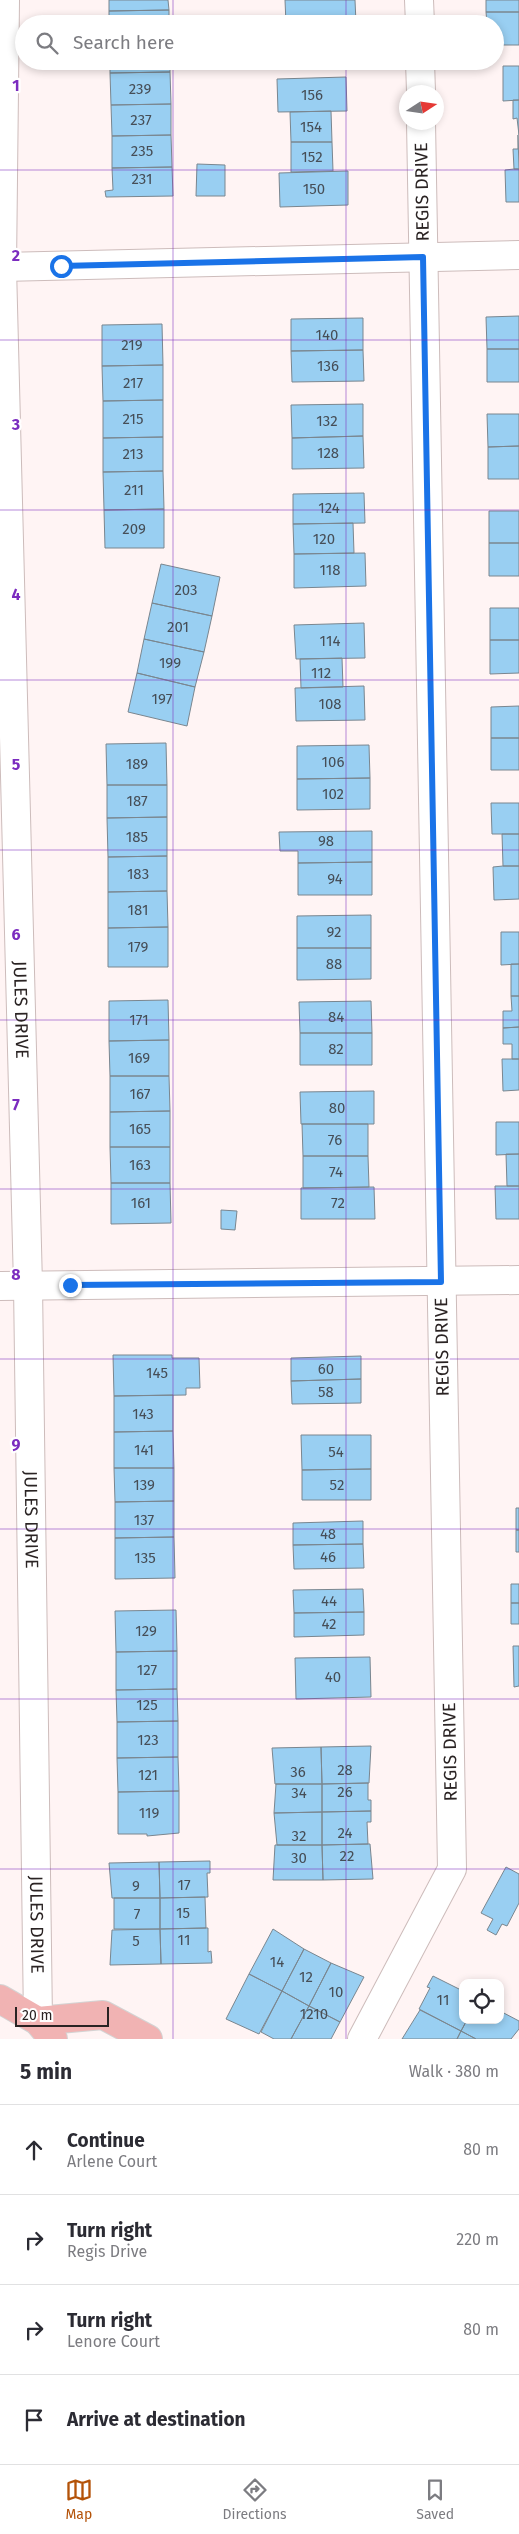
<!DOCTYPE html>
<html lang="en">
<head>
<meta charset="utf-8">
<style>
	:root { --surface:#fff; --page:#f7f7f7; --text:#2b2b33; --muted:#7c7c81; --line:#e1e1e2; --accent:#b45309 }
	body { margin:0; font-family:"Fira Sans",sans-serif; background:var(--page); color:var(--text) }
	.controls { position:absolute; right:15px; bottom:15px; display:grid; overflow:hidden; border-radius:10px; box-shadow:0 2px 8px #0003 }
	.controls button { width:45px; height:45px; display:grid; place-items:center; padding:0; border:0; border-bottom:1px solid var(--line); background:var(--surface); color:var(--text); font:25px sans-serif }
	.compass { position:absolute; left:399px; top:85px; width:45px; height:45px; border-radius:50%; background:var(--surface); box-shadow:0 2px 8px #0003; rotate:78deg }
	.scale { position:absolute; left:15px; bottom:12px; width:94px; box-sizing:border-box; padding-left:5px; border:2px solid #2a2323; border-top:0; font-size:14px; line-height:18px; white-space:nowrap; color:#2a2323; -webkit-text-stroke:4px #fff; paint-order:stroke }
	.stop { position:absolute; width:15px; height:15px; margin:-11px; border:4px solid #1a73e8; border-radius:50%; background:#fff }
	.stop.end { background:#1a73e8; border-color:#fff; box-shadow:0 1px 5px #0008 }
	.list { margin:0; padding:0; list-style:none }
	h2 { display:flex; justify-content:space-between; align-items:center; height:65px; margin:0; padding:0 20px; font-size:21px }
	h2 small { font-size:16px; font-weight:400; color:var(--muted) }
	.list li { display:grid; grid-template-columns:32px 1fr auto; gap:15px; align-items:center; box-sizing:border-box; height:90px; padding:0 20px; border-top:1px solid var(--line) }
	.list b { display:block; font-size:19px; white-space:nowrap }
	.list p { margin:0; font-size:16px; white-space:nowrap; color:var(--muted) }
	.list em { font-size:16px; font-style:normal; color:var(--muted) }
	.icon { flex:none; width:28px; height:28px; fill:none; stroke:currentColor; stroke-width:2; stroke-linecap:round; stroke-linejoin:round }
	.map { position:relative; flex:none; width:519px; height:2039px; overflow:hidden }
	.search { position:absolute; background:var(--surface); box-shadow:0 2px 8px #0003; left:15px; right:15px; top:15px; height:55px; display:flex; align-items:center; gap:12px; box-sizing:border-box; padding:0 18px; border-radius:28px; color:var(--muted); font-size:19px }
	.sheet { height:425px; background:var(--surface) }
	nav { display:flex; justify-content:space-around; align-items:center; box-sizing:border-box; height:70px; border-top:1px solid var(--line); background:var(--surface); font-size:14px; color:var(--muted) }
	nav a { display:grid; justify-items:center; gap:2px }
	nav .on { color:var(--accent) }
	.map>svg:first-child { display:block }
	.building { fill:#99cff2; stroke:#7a868f }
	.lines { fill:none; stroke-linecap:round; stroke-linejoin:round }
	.minor-casing { stroke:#cdbcbb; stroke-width:30 }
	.major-casing { stroke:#d4d3d3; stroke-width:30 }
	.minor { stroke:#fff; stroke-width:28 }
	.major { stroke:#f1b3b3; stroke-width:28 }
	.route { stroke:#1a73e8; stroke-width:6 }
	.grid { fill:none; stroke:#7b2cbf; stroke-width:1; stroke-opacity:0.55 }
	.labels { text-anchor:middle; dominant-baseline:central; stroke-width:4.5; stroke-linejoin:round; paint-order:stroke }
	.number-label { font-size:15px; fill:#464e57 }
	.street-label { font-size:18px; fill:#2a2323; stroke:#fff }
	.grid-label { font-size:16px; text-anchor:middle; font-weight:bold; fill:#7b2cbf; stroke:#fff; stroke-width:4.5; stroke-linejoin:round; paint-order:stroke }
</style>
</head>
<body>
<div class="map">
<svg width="519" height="2039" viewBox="0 0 519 2039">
	<rect width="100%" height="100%" fill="#fff4f4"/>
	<!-- building -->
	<path class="building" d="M 109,0 L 168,0 L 169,10 L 109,11 Z
		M 285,0 L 355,0 L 356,23 L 286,24 Z
		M 486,0 L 519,0 L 519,12 L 486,12 Z
		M 169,10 L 169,24 L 109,24 L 109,11 Z
		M 486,12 L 519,12 L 519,45 L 495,45 L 495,24 L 487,24 Z
		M 110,61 L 170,61 L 170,72 L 110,73 Z
		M 503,66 L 519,66 L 519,100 L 503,101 Z
		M 170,72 L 171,104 L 111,105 L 110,73 Z
		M 346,77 L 347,111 L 278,112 L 277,79 Z
		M 513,100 L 519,100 L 519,135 L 517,118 L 513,119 Z
		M 171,104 L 171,135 L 112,136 L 111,105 Z
		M 331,111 L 332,142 L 291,142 L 290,112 Z
		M 171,135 L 172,167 L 112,168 L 112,136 Z
		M 518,135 L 519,169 L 514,169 L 513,149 L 518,149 Z
		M 291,142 L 332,142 L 333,171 L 291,172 Z
		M 197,164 L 225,165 L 225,196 L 196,196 Z
		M 172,167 L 173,196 L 106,197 L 105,191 L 113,190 L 112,168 Z
		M 514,169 L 519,169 L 519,202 L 506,202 L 505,170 Z
		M 348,171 L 348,205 L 280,207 L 279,173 Z
		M 519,316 L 519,349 L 487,349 L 486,317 Z
		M 363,318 L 363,350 L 291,351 L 291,319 Z
		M 162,324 L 163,365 L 102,366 L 102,325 Z
		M 487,349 L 519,349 L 519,382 L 487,382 Z
		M 363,350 L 364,381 L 292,382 L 291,351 Z
		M 163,365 L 163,400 L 103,401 L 102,366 Z
		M 163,400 L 163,437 L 103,438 L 103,401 Z
		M 363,404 L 363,436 L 292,438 L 291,405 Z
		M 487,414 L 519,414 L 519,446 L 488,447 Z
		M 363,436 L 364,468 L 292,469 L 292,438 Z
		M 163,437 L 163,471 L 103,472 L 103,438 Z
		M 519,446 L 519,479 L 488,479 L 488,447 Z
		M 163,471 L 164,509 L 104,510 L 103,472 Z
		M 364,493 L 365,523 L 293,524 L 293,494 Z
		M 164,509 L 164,548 L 105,548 L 104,510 Z
		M 489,511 L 519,511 L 519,543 L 489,543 Z
		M 353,523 L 354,553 L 294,554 L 293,524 Z
		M 489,543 L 519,543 L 519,576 L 489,576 Z
		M 365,553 L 366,586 L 294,588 L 294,554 Z
		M 161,564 L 220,577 L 212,616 L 152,603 Z
		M 152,603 L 212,616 L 204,652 L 144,639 Z
		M 490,608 L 519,608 L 519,640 L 490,640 Z
		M 364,623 L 365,658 L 296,659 L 294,625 Z
		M 144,639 L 204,652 L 195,687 L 137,673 Z
		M 490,640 L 519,640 L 519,673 L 490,674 Z
		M 342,658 L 343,687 L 301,688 L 300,659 Z
		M 137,673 L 195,687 L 187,726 L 128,712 Z
		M 364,686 L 365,720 L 296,721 L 295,688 Z
		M 519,706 L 519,738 L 491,738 L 491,707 Z
		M 491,738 L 519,738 L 519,770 L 491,770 Z
		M 166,743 L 167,785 L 107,785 L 106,744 Z
		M 369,745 L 370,778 L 297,779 L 297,746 Z
		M 370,778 L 370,809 L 297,810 L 297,779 Z
		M 107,785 L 167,785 L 167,817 L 107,818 Z
		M 491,803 L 519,803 L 519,834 L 492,834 Z
		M 167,817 L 167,856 L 108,857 L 107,818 Z
		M 372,831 L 372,862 L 298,863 L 298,851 L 280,851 L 279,832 Z
		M 502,834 L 519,834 L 519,866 L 503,866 Z
		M 167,856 L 167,891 L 108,892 L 108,857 Z
		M 372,862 L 372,895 L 298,895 L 298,863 Z
		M 503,866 L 519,866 L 519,899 L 494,900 L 493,867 Z
		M 167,891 L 168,927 L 108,928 L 108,892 Z
		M 371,915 L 371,948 L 297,948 L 297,916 Z
		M 168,927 L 168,967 L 108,967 L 108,928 Z
		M 501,932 L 519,932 L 519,964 L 501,965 Z
		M 297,948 L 371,948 L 371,979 L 297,980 Z
		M 511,964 L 519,964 L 519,996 L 511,996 Z
		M 511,996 L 519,996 L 519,1027 L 503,1028 L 503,1011 L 512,1011 Z
		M 168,1000 L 169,1040 L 109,1041 L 109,1001 Z
		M 371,1001 L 372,1033 L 300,1033 L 299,1002 Z
		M 519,1027 L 519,1059 L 512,1059 L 512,1044 L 503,1044 L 503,1028 Z
		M 300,1033 L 372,1033 L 372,1065 L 300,1065 Z
		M 169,1040 L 169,1076 L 110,1076 L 109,1041 Z
		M 502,1059 L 519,1059 L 519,1090 L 503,1091 Z
		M 110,1076 L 169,1076 L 170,1111 L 110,1112 Z
		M 374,1091 L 374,1124 L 301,1124 L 300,1092 Z
		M 170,1111 L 170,1147 L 110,1147 L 110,1112 Z
		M 496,1122 L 519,1122 L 519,1154 L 496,1155 Z
		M 302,1124 L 368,1124 L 368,1156 L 303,1156 Z
		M 110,1147 L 170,1147 L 170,1183 L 111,1183 Z
		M 506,1154 L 519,1154 L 519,1186 L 507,1186 Z
		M 303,1156 L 368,1156 L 369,1187 L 303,1188 Z
		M 111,1183 L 170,1183 L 171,1223 L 111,1224 Z
		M 495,1186 L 519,1186 L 519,1219 L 496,1219 Z
		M 374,1187 L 375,1219 L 301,1219 L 301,1188 Z
		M 221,1210 L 237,1211 L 235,1230 L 221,1229 Z
		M 113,1355 L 172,1355 L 172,1358 L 199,1358 L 200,1388 L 186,1388 L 186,1395 L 114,1396 Z
		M 361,1356 L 361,1379 L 291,1381 L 291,1358 Z
		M 361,1379 L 361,1403 L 292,1404 L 291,1381 Z
		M 173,1395 L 173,1431 L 114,1432 L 114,1396 Z
		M 173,1431 L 174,1468 L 114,1468 L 114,1432 Z
		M 301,1435 L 371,1435 L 371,1469 L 302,1470 Z
		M 114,1468 L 174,1468 L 174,1501 L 115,1502 Z
		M 371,1469 L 371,1500 L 302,1500 L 302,1470 Z
		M 174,1501 L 174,1537 L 115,1538 L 115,1502 Z
		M 516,1508 L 519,1508 L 519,1530 L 516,1530 Z
		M 363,1521 L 363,1544 L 293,1545 L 293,1523 Z
		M 516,1530 L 519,1530 L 519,1552 L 516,1552 Z
		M 174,1537 L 175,1578 L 115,1579 L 115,1538 Z
		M 363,1544 L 364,1568 L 294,1569 L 293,1545 Z
		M 511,1584 L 519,1584 L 519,1603 L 511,1603 Z
		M 363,1589 L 364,1612 L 294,1613 L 293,1590 Z
		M 511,1603 L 519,1603 L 519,1624 L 511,1624 Z
		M 176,1610 L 177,1651 L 116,1652 L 115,1611 Z
		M 364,1612 L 364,1635 L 294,1637 L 294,1613 Z
		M 513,1646 L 519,1646 L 519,1686 L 514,1687 Z
		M 177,1651 L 177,1689 L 116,1690 L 116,1652 Z
		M 370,1657 L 371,1697 L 296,1699 L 295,1658 Z
		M 177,1689 L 178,1721 L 117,1722 L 116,1690 Z
		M 178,1721 L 178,1757 L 117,1758 L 117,1722 Z
		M 371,1746 L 369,1783 L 322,1784 L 321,1747 Z
		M 321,1747 L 322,1784 L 275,1784 L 272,1748 Z
		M 178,1757 L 179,1791 L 118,1792 L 117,1758 Z
		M 368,1783 L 368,1800 L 371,1800 L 371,1811 L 322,1812 L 322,1784 Z
		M 276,1784 L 322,1784 L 322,1812 L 274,1813 Z
		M 179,1791 L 179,1833 L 147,1836 L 147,1834 L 118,1834 L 118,1792 Z
		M 371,1811 L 371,1822 L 367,1822 L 368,1844 L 322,1845 L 322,1812 Z
		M 322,1812 L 322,1845 L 277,1845 L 274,1813 Z
		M 368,1844 L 370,1844 L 373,1879 L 323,1880 L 322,1845 Z
		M 275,1845 L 322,1845 L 323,1880 L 273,1880 Z
		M 210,1861 L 210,1873 L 207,1873 L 208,1897 L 160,1898 L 159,1862 Z
		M 159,1862 L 160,1898 L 112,1898 L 109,1863 Z
		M 506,1867 L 519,1874 L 519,1903 L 507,1926 L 502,1924 L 496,1935 L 487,1930 L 493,1919 L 481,1913 Z
		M 205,1897 L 206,1928 L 160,1929 L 160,1898 Z
		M 114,1898 L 160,1898 L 160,1929 L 114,1929 Z
		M 206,1928 L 208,1928 L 208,1952 L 211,1951 L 212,1963 L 161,1964 L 160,1929 Z
		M 160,1929 L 161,1964 L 110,1965 L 112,1930 Z
		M 273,1929 L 304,1949 L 282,1991 L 249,1974 Z
		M 304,1949 L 331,1963 L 309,2006 L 282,1991 Z
		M 331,1963 L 364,1977 L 340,2022 L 309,2006 Z
		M 249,1974 L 282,1991 L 259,2034 L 226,2019 Z
		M 433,1976 L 463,1991 L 463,2020 L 467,2020 L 461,2031 L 419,2009 L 430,1988 L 427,1987 Z
		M 282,1991 L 309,2006 L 291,2039 L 274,2039 L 261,2032 Z
		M 309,2006 L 340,2022 L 331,2039 L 291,2039 Z
		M 420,2010 L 461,2031 L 457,2039 L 402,2039 Z
		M 500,2011 L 519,2021 L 519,2029 L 511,2039 L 476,2039 L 461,2031 L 467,2020 L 500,2020 Z
		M 461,2031 L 476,2039 L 457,2039 Z"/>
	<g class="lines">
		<defs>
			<g id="minor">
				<path id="s1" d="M 5,0 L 2,267 L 28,1285 L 38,2021"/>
				<path d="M 419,0 L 420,24"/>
				<path d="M 420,61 L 421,92"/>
				<path d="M 2,267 L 519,255"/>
				<path d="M 0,1286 L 519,1280"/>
				<path d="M 362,2039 L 452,1869 L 421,122"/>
			</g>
			<path id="major" d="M 0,1999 L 38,2021 L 53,2039
				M 38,2021 L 103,2015 L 148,2039"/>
		</defs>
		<!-- minor casing -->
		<use href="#minor" class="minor-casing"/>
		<!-- major casing -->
		<use href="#major" class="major-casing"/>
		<!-- minor -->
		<use href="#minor" class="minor"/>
		<!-- major -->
		<use href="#major" class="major"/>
	</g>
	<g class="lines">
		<!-- route -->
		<path class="route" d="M 61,266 L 423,257 L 441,1282 L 70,1285"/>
	</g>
	<!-- grid -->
	<path class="grid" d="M 173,0 L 173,24M 346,0 L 346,24M 173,61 L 173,2039M 346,61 L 346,2039M 0,170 L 519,170M 0,340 L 519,340M 0,510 L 519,510M 0,680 L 519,680M 0,850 L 519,850M 0,1020 L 519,1020M 0,1189 L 519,1189M 0,1359 L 519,1359M 0,1529 L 519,1529M 0,1699 L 519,1699M 0,1869 L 519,1869"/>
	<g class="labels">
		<!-- number labels -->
		<g class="number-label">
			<text x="140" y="89">239</text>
			<text x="312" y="95">156</text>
			<text x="141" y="120">237</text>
			<text x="311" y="127">154</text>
			<text x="142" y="151">235</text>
			<text x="312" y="157">152</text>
			<text x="142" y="179">231</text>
			<text x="314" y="189">150</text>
			<text x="327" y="335">140</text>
			<text x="132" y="345">219</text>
			<text x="328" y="366">136</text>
			<text x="133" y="383">217</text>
			<text x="133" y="419">215</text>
			<text x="327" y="421">132</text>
			<text x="328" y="453">128</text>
			<text x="133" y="454">213</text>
			<text x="134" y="490">211</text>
			<text x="329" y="508">124</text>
			<text x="134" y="529">209</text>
			<text x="324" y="539">120</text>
			<text x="330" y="570">118</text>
			<text x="186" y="590">203</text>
			<text x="178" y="627">201</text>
			<text x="330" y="641">114</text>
			<text x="170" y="663">199</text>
			<text x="321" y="673">112</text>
			<text x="162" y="699">197</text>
			<text x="330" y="704">108</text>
			<text x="333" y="762">106</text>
			<text x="137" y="764">189</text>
			<text x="333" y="794">102</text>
			<text x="137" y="801">187</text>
			<text x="137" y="837">185</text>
			<text x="326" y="841">98</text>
			<text x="138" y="874">183</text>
			<text x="335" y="879">94</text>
			<text x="138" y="910">181</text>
			<text x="334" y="932">92</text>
			<text x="138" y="947">179</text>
			<text x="334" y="964">88</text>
			<text x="336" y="1017">84</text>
			<text x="139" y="1020">171</text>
			<text x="336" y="1049">82</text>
			<text x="139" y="1058">169</text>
			<text x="140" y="1094">167</text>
			<text x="337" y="1108">80</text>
			<text x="140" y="1129">165</text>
			<text x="335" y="1140">76</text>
			<text x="140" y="1165">163</text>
			<text x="336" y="1172">74</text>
			<text x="141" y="1203">161</text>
			<text x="338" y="1203">72</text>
			<text x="326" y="1369">60</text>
			<text x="157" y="1373">145</text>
			<text x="326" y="1392">58</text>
			<text x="143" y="1414">143</text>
			<text x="144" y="1450">141</text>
			<text x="336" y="1452">54</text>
			<text x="144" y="1485">139</text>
			<text x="337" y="1485">52</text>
			<text x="144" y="1520">137</text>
			<text x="328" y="1534">48</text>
			<text x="328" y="1557">46</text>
			<text x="145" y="1558">135</text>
			<text x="329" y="1601">44</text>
			<text x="329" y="1624">42</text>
			<text x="146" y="1631">129</text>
			<text x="147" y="1670">127</text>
			<text x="333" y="1677">40</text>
			<text x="147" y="1705">125</text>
			<text x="148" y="1740">123</text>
			<text x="345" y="1770">28</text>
			<text x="298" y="1772">36</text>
			<text x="148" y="1775">121</text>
			<text x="345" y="1792">26</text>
			<text x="299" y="1793">34</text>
			<text x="149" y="1813">119</text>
			<text x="345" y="1833">24</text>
			<text x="299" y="1836">32</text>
			<text x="347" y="1856">22</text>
			<text x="299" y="1858">30</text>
			<text x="184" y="1885">17</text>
			<text x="136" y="1886">9</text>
			<text x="183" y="1913">15</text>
			<text x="137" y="1914">7</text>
			<text x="184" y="1940">11</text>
			<text x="136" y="1941">5</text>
			<text x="277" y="1962">14</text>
			<text x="306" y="1977">12</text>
			<text x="336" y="1992">10</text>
			<text x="443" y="2000">11</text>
			<text x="314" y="2014">1210</text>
		</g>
		<!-- street labels -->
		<g class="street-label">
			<text transform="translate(422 192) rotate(-91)">REGIS DRIVE</text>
			<text stroke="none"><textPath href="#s1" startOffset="1010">JULES DRIVE</textPath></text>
			<text transform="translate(442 1347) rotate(-91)">REGIS DRIVE</text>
			<text stroke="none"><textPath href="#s1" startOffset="1520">JULES DRIVE</textPath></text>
			<text transform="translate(450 1752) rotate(-91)">REGIS DRIVE</text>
			<text stroke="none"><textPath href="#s1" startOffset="1925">JULES DRIVE</textPath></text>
		</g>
	</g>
	<g class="grid-label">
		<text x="16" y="91">1</text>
		<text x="16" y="261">2</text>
		<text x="16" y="430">3</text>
		<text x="16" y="600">4</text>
		<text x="16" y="770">5</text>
		<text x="16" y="940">6</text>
		<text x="16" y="1110">7</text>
		<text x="16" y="1280">8</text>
		<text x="16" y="1450">9</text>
	</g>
</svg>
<div class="controls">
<button><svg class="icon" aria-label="locate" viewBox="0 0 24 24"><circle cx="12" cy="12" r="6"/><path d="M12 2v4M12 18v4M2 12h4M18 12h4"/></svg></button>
</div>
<svg class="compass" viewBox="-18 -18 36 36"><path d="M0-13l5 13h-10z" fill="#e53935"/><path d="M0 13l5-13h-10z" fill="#7c7c81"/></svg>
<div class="scale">20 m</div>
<div class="stop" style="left:61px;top:266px"></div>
<div class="stop end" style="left:70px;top:1285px"></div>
<div class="search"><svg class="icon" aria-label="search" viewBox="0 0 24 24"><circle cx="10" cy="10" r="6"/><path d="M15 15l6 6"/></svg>Search here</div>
</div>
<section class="sheet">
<h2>5 min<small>Walk · 380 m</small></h2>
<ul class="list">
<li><svg class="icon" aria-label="ahead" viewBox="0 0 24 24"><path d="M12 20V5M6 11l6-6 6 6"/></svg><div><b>Continue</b><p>Arlene Court</p></div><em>80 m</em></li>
<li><svg class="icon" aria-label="right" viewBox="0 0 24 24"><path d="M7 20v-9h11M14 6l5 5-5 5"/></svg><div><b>Turn right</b><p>Regis Drive</p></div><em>220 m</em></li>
<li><svg class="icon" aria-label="right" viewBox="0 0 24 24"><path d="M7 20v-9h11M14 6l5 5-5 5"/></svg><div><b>Turn right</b><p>Lenore Court</p></div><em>80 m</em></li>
<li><svg class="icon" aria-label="arrive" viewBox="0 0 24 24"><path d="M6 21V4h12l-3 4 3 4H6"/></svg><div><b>Arrive at destination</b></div></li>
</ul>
</section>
<nav>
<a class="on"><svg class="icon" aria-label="map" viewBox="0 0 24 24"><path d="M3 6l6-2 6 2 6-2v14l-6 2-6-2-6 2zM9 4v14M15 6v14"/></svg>Map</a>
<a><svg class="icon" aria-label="directions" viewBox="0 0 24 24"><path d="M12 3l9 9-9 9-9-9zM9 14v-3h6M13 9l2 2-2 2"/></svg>Directions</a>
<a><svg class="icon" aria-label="saved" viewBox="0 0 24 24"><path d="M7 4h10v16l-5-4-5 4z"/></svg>Saved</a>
</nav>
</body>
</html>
